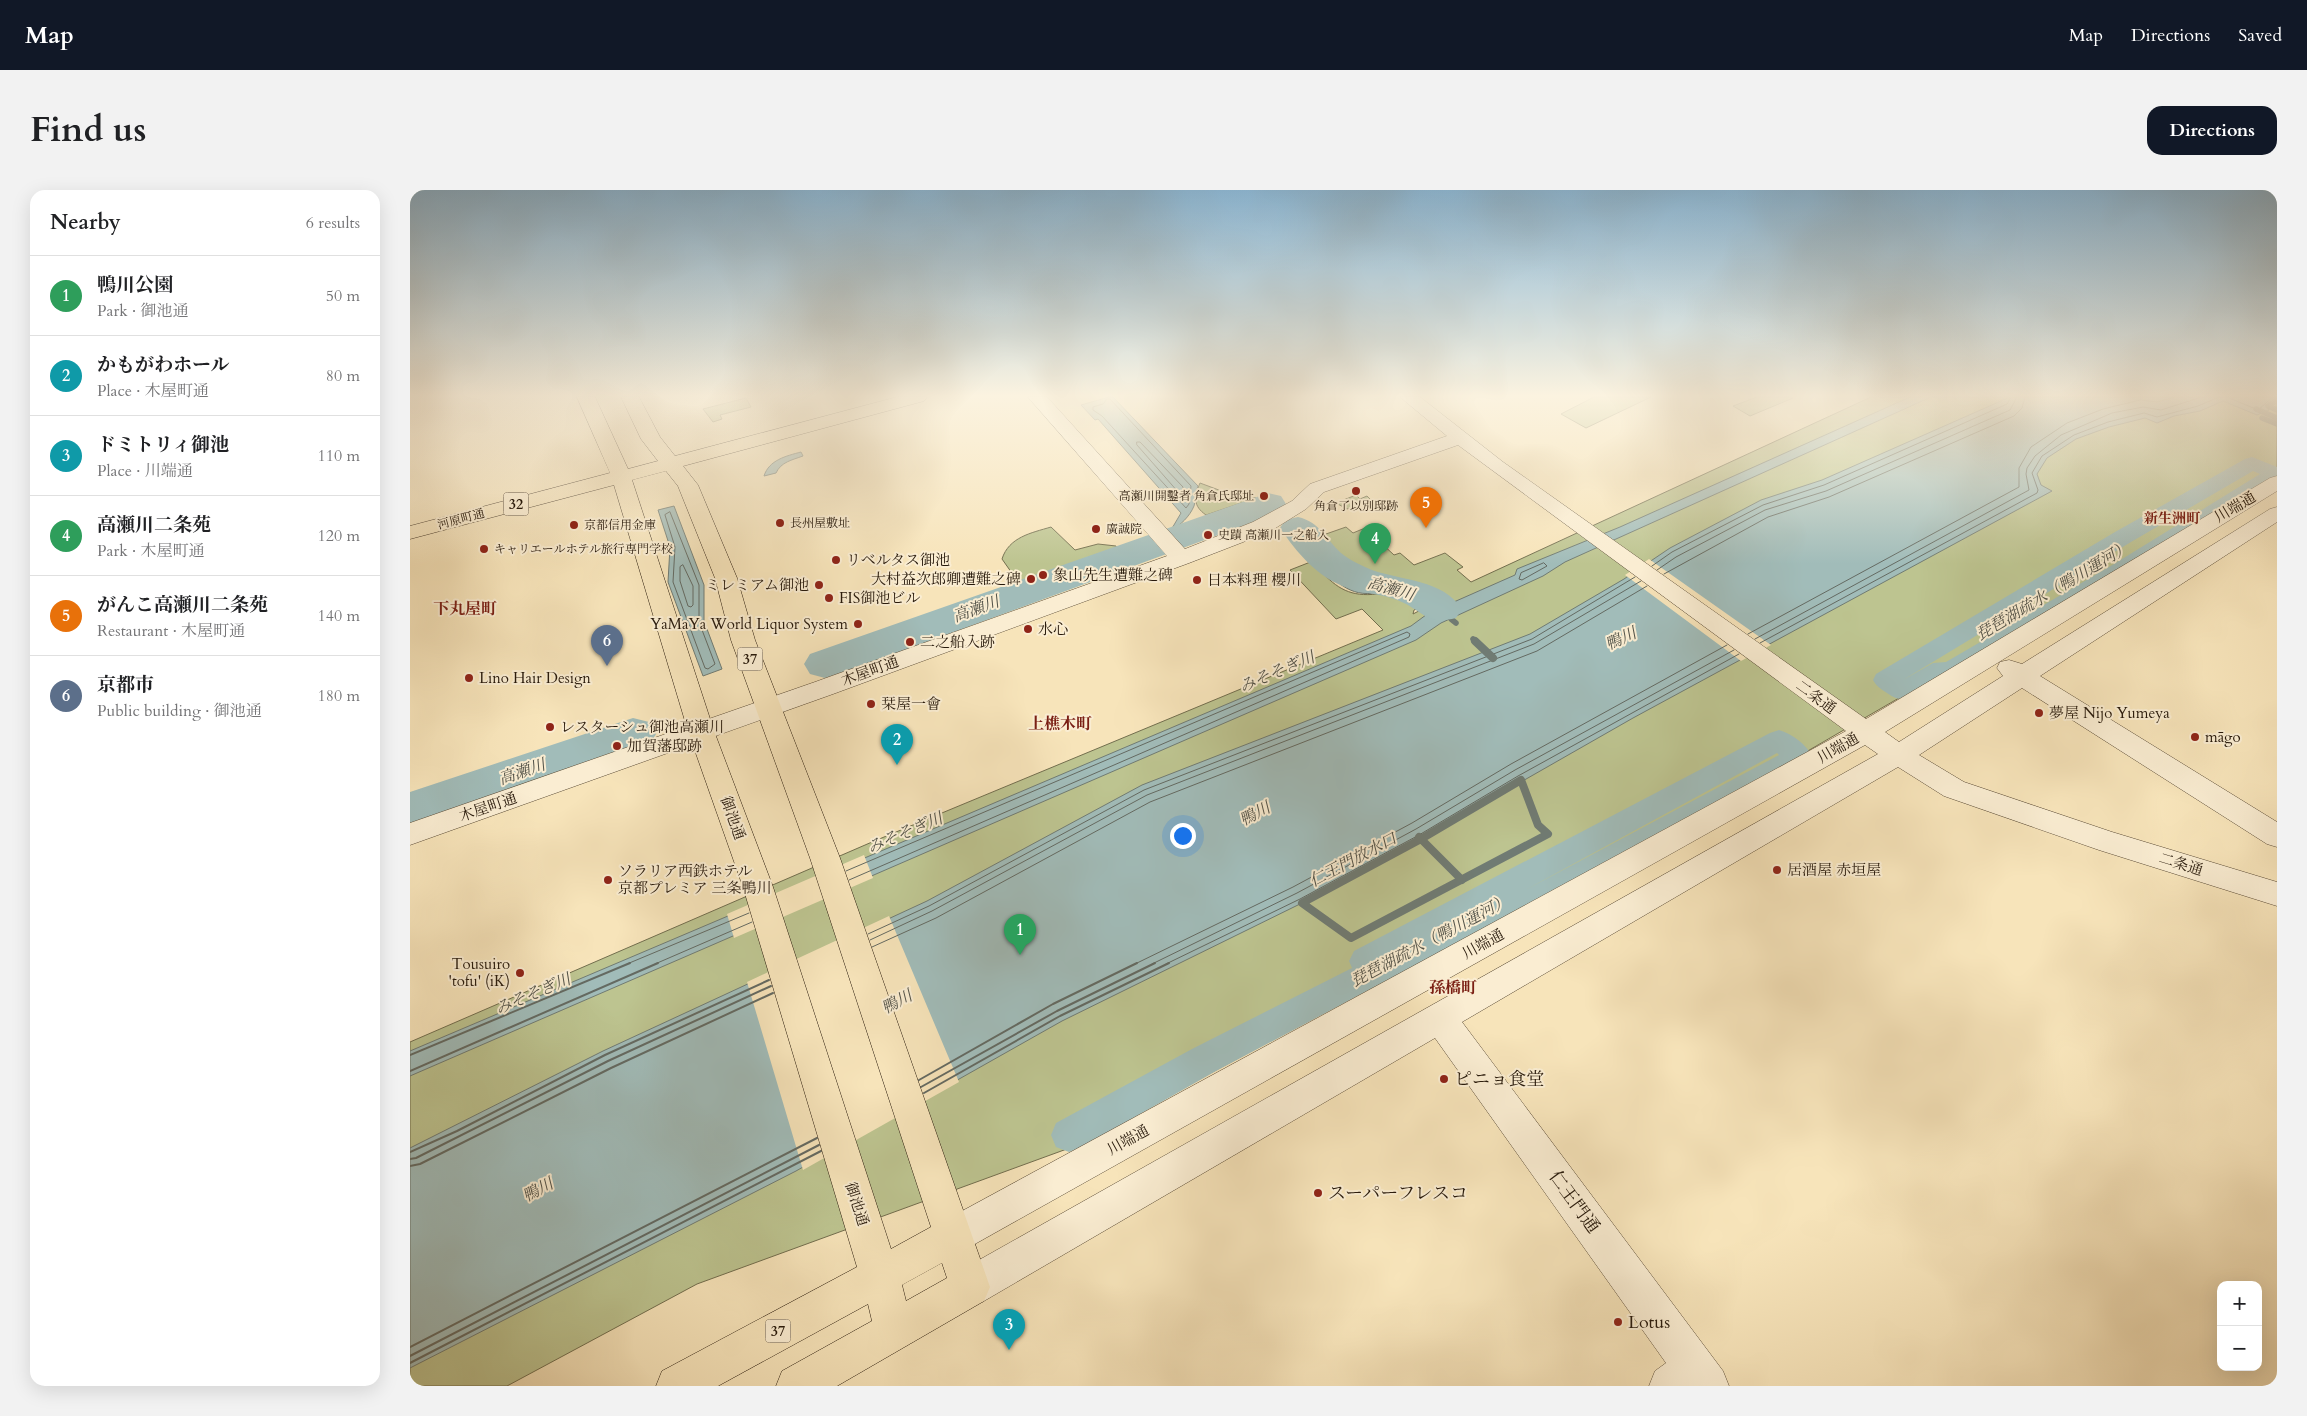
<!DOCTYPE html>
<html lang="en">
<head>
<meta charset="utf-8">
<style>
	:root { --surface:#fff; --page:#f2f2f2; --text:#202124; --muted:#757577; --line:#e0e0e0; --accent:#111827 }
	body { margin:0; font-family:Cardo,"Noto Serif JP",serif; background:var(--page); color:var(--text) }
	.controls { position:absolute; right:15px; bottom:15px; display:grid; overflow:hidden; border-radius:10px; box-shadow:0 5px 20px #0002 }
	.controls button { width:45px; height:45px; display:grid; place-items:center; padding:0; border:0; border-bottom:1px solid var(--line); background:var(--surface); color:var(--text); font:25px sans-serif }
	.you { position:absolute; left:772px; top:645px; width:18px; height:18px; margin:-12px; border:4px solid #fff; border-radius:50%; background:#1a73e8; box-shadow:0 0 0 8px #1a73e833 }
	.badge { display:grid; place-items:center; width:32px; height:32px; border-radius:50%; background:var(--accent); color:#fff; font-size:16px; font-weight:700 }
	.pin { position:absolute; translate:-50% -41px; filter:drop-shadow(0 1px 2px #0008) }
	.pin::after { content:''; position:absolute; top:26px; width:18px; height:15px; background:inherit; clip-path:polygon(0 0,100% 0,50% 100%) }
	.list { margin:0; padding:0; list-style:none }
	h2 { display:flex; justify-content:space-between; align-items:center; height:65px; margin:0; padding:0 20px; font-size:21px }
	h2 small { font-size:16px; font-weight:400; color:var(--muted) }
	.list li { display:grid; grid-template-columns:32px 1fr auto; gap:15px; align-items:center; box-sizing:border-box; height:80px; padding:0 20px; border-top:1px solid var(--line) }
	.list b { display:block; font-size:19px; white-space:nowrap }
	.list p { margin:0; font-size:16px; white-space:nowrap; color:var(--muted) }
	.list em { font-size:16px; font-style:normal; color:var(--muted) }
	.map { position:relative; flex:none; width:1867px; height:1196px; overflow:hidden; border-radius:15px }
	header { display:flex; align-items:center; gap:30px; box-sizing:border-box; height:70px; padding:0 25px; background:var(--accent); color:#fff }
	header strong { font-size:24px }
	nav { display:flex; gap:28px; margin-inline-start:auto; font-size:18px }
	.intro { display:flex; align-items:center; justify-content:space-between; box-sizing:border-box; height:120px; padding:0 30px }
	h1 { margin:0; font-size:35px }
	.button { padding:12px 22px; border-radius:15px; background:var(--accent); color:#fff; font-size:18px; font-weight:700 }
	main { display:flex; gap:30px; padding:0 30px }
	aside { flex:1; background:var(--surface); border-radius:15px; box-shadow:0 5px 20px #0002 }
	.map>svg:first-child { display:block }
	.green { fill:#bdc490; stroke:#726e4e }
	.water { fill:#a1bcb9; stroke:#707b73 }
	.pier { fill:#f7e4ba }
	.lines { fill:none; stroke-linecap:round; stroke-linejoin:round }
	.shore-far1 { stroke:#646a62; stroke-width:1 }
	.shore { stroke:#646a62; stroke-width:2 }
	.stream-far1 { stroke:#707b73; stroke-width:5.5 }
	.stream { stroke:#707b73; stroke-width:8 }
	.canal { fill:#a1bcb9; fill-rule:evenodd }
	.river { fill:#a1bcb9; fill-rule:evenodd }
	.minor-casing { stroke:#5b4c37; stroke-width:1 }
	.major-casing { stroke:#27190b; stroke-width:1 }
	.minor { fill:#faedd2; fill-rule:evenodd }
	.major { fill:#f7e4ba; fill-rule:evenodd }
	.poi-dot { fill:#8f2418; stroke:#faedd2; stroke-width:2 }
	.labels { text-anchor:middle; dominant-baseline:central; stroke-width:4; stroke-linejoin:round; paint-order:stroke }
	.far-poi-label { font-size:12px; fill:#27190b; stroke:#faedd2; text-anchor:start }
	.far-street-label { font-size:12px; fill:#27190b; stroke:#faedd2 }
	.shield { fill:#faedd2; stroke:#665947; stroke-width:1 }
	.shield-label { font-size:14px; font-weight:bold; fill:#27190b }
	.far-neighbourhood-label { font-size:14px; font-weight:bold; fill:#7a1f14; stroke:#faedd2 }
	.street-label { font-size:15px; fill:#27190b; stroke:#faedd2 }
	.poi-label { font-size:15px; fill:#27190b; stroke:#faedd2; text-anchor:start }
	.water-label { font-size:16px; font-style:italic; fill:#525248; stroke:#faedd2 }
	.neighbourhood-label { font-size:16px; font-weight:bold; fill:#7a1f14; stroke:#faedd2 }
	.near-poi-label { font-size:18px; fill:#27190b; stroke:#faedd2; text-anchor:start }
	.near-street-label { font-size:18px; fill:#27190b; stroke:#faedd2 }
</style>
</head>
<body>
<header>
<strong>Map</strong>
<nav><a>Map</a><a>Directions</a><a>Saved</a></nav>
</header>
<div class="intro"><h1>Find us</h1><a class="button">Directions</a></div>
<main>
<aside>
<h2>Nearby<small>6 results</small></h2>
<ul class="list">
<li><span class="badge" style="background:#2e9e5b">1</span><div><b>鴨川公園</b><p>Park · 御池通</p></div><em>50 m</em></li>
<li><span class="badge" style="background:#0f9aa8">2</span><div><b>かもがわホール</b><p>Place · 木屋町通</p></div><em>80 m</em></li>
<li><span class="badge" style="background:#0f9aa8">3</span><div><b>ドミトリィ御池</b><p>Place · 川端通</p></div><em>110 m</em></li>
<li><span class="badge" style="background:#2e9e5b">4</span><div><b>高瀬川二条苑</b><p>Park · 木屋町通</p></div><em>120 m</em></li>
<li><span class="badge" style="background:#e8710a">5</span><div><b>がんこ高瀬川二条苑</b><p>Restaurant · 木屋町通</p></div><em>140 m</em></li>
<li><span class="badge" style="background:#5c6f8a">6</span><div><b>京都市</b><p>Public building · 御池通</p></div><em>180 m</em></li>
</ul>
</aside>
<div class="map">
<svg width="1867" height="1196" viewBox="0 0 1867 1196">
	<rect width="100%" height="100%" fill="#f7e4ba"/>
	<filter id="stains"><feTurbulence type="fractalNoise" baseFrequency=".004" numOctaves="4"/><feColorMatrix values="0 0 0 0 .2 0 0 0 0 .09 0 0 0 0 .02 0 0 0 .5 -.17"/></filter>
	<radialGradient id="worn" r=".72"><stop offset=".6" stop-color="#630" stop-opacity="0"/><stop offset="1" stop-color="#630" stop-opacity=".3"/></radialGradient>
	<!-- green -->
	<path class="green" d="M 1184,207 L 1241,207 L 1176,238 L 1151,224 Z
		M 1347,207 L 1381,207 L 1383,208 L 1340,226 L 1323,216 Z
		M 1461,207 L 1867,207 L 1867,281 L 1739,363 L 1389,566 L 665,956 L 287,1094 L 97,1196 L 0,1196 L 0,852 L 462,652 L 973,440 L 952,419 L 926,429 L 880,380 L 903,371 L 893,360 L 901,356 L 915,372 L 910,380 C 927,399 941,407 967,404 C 972,404 977,401 982,400 C 995,399 1007,408 1018,414 L 1004,420 L 1003,424 L 1030,410 L 1024,411 L 1008,401 L 986,396 L 984,391 C 965,383 942,383 924,372 C 917,368 911,358 906,352 L 916,344 L 936,337 L 943,343 L 955,338 L 984,365 L 990,363 L 1004,375 L 1035,363 L 1053,377 L 1047,380 L 1061,392 Z
		M 336,208 L 341,217 L 310,225 L 312,229 L 303,232 L 293,219 Z
		M 790,293 L 825,306 L 846,308 L 796,325 C 783,316 784,307 790,293 Z
		M 946,305 L 950,309 L 957,306 L 961,310 L 937,319 L 926,313 Z
		M 641,337 L 665,360 L 688,354 L 706,356 L 707,362 L 611,396 L 592,369 C 599,347 621,343 641,337 Z"/>
	<!-- water -->
	<path class="water" d="M 699,207 L 703,207 L 788,296 C 785,302 786,311 784,316 C 780,326 770,336 761,340 L 771,323 L 688,229 L 685,230 L 671,215 Z
		M 1500,207 L 1521,207 L 1155,372 L 1133,386 L 1031,433 L 1006,450 L 0,886 L 0,861 L 1001,436 L 1020,422 L 1020,418 L 1031,412 L 1037,415 L 1105,385 L 1107,379 L 1210,337 Z
		M 1600,207 L 1867,207 L 1867,210 L 1857,217 L 1859,220 L 1847,225 L 1813,211 L 1790,221 L 1764,226 L 1747,233 L 1735,228 L 1699,237 L 1666,249 L 1637,268 L 1627,284 L 1631,295 L 1642,301 L 1223,528 L 1011,649 L 892,713 L 652,831 L 386,981 L 0,1178 L 0,958 L 193,861 L 517,711 L 732,595 L 1120,444 L 1214,389 L 1260,358 L 1351,310 L 1412,290 Z
		M 391,262 L 393,266 C 382,270 371,272 366,283 L 354,286 C 359,270 376,266 391,262 Z
		M 264,316 L 294,395 L 294,431 L 312,479 L 293,486 L 258,392 L 260,357 L 248,320 Z
		M 919,373 C 939,380 961,384 981,392 L 982,398 C 952,410 935,402 914,379 Z"/>
	<!-- pier -->
	<path class="pier" d="M 1239,369 L 1361,455 L 1331,471 L 1215,385 Z
		M 454,665 L 463,688 L 324,748 L 317,724 Z
		M 479,726 L 549,892 L 393,980 L 337,792 Z"/>
	<g class="lines">
		<!-- shore-far1 -->
		<path class="shore-far1" d="M 1817,207 L 1848,220 L 1863,207
			M 697,209 L 700,209 L 781,296 L 779,314 L 776,318 L 692,226 L 683,220 L 683,217 L 693,214 Z
			M 727,252 L 730,252 L 773,297 L 773,303 L 769,303 L 727,255 Z
			M 260,322 L 289,395 L 289,432 L 305,474 L 298,479 L 295,478 L 263,392 L 265,357 L 255,325 Z
			M 1134,373 L 1137,376 L 1112,390 L 1109,389 L 1111,383 Z
			M 273,375 L 283,396 L 283,415 L 281,417 L 278,416 L 270,391 L 270,377 Z
			M 1242,376 L 1262,362 L 1353,315 L 1414,295 L 1597,214 L 1601,207
			M 1247,380 L 1266,367 L 1355,320 L 1416,301 L 1600,220 L 1607,207
			M 927,382 L 966,391 L 970,395 C 954,402 938,397 926,385 Z
			M 1254,384 L 1358,327 L 1419,307 L 1604,226 L 1612,218 L 1615,207
			M 1338,444 L 1609,297 L 1609,278 L 1621,257 L 1657,233 L 1693,219 L 1730,210 L 1747,212 L 1765,207
			M 1345,449 L 1619,300 L 1616,284 L 1617,278 L 1625,266 L 1651,245 L 1702,223 L 1733,217 L 1751,220 L 1792,207
			M 1350,453 L 1627,303 L 1628,300 L 1622,283 L 1632,266 L 1664,245 L 1698,232 L 1734,223 L 1747,227 L 1788,216 L 1809,207
			M 436,681 L 985,447 L 997,442 L 1000,444 L 999,447 L 439,690
			M 458,744 L 519,716 L 734,600 L 1122,449 L 1225,387
			M 460,750 L 522,721 L 737,605 L 1124,454 L 1231,391
			M 462,757 L 526,728 L 740,612 L 1127,461 L 1237,396
			M 217,774 L 339,723
			M 245,774 L 342,732
			M 725,774 L 883,697 L 1002,633 L 1101,574 L 1317,455
			M 742,774 L 887,703 L 1006,639 L 1105,580 L 1324,460
			M 756,774 L 890,709 L 1009,645 L 1108,586 L 1329,464"/>
		<!-- shore -->
		<path class="shore" d="M 0,865 L 220,773
			M 0,881 L 248,773
			M 509,890 L 643,814 L 727,773
			M 511,897 L 647,821 L 745,773
			M 514,903 L 650,826 L 759,773
			M 0,962 L 47,941 L 195,865 L 359,790
			M 0,969 L 6,968 L 198,871 L 361,796
			M 0,976 L 10,974 L 201,878 L 363,803
			M 0,1157 L 407,948
			M 0,1166 L 409,955
			M 0,1173 L 411,961"/>
		<!-- stream-far1 -->
		<path class="stream-far1" d="M 1867,210 L 1858,216 L 1867,220
			M 1846,219 L 1867,228
			M 1852,228 L 1867,234
			M 1041,429 L 1046,433
			M 1063,449 L 1067,453"/>
		<!-- stream -->
		<path class="stream" d="M 1065,451 L 1083,468
			M 1111,590 L 1128,635 L 1138,644 L 941,748 L 892,713 L 1011,649 Z
			M 1009,647 L 1052,690
			M 1151,658 L 1156,662 L 959,768 L 954,763 Z
			M 1067,706 L 1080,719"/>
		<!-- canal -->
		<path class="canal" d="M 1842,267 L 1867,277 L 1867,290 L 1720,384 L 1546,488 C 1541,489 1535,489 1531,491 C 1511,501 1499,519 1477,503 C 1471,499 1466,496 1463,490 L 1466,484 L 1705,342 L 1835,269 ZM 1843,281 L 1850,284 L 1704,374 L 1536,472 L 1523,473 L 1493,490 L 1721,352 Z
			M 1369,540 C 1382,544 1396,554 1402,566 L 1398,573 L 983,802 L 972,806 L 959,800 L 806,881 L 672,957 L 659,962 L 646,957 L 641,945 L 646,933 L 782,859 L 942,778 L 939,771 L 944,761 L 1360,543 ZM 1367,563 L 1369,565 L 1108,704 Z"/>
		<!-- river -->
		<path class="river" d="M 858,303 L 871,306 L 876,314 L 871,322 L 430,484 L 415,488 L 400,484 L 394,474 L 400,464 Z
			M 888,327 C 910,332 916,349 931,363 C 939,370 953,376 962,380 C 993,391 1032,389 1052,419 L 1046,428 C 1015,436 1012,419 987,410 C 971,404 954,403 938,398 C 908,388 887,363 870,338 L 875,330 Z
			M 223,528 L 239,532 L 246,544 L 239,556 L 0,640 L 0,602 Z"/>
		<defs>
			<path id="minor" d="M 618,207 L 637,207 L 775,359 L 843,332 L 882,311 L 900,294 L 1037,246 L 990,207 L 1010,207 L 1093,272 L 1456,529 L 1860,288 L 1867,286 L 1867,301 L 1475,542 L 1489,552 L 1593,486 L 1587,478 L 1590,472 L 1599,470 L 1612,474 L 1860,319 L 1867,317 L 1867,332 L 1630,486 L 1867,632 L 1867,657 L 1857,654 L 1612,498 L 1509,565 L 1554,592 L 1702,642 L 1867,692 L 1867,716 L 1689,660 L 1534,606 L 1488,577 L 1052,832 L 1313,1181 L 1319,1196 L 1239,1196 L 1245,1181 L 1256,1173 L 1025,848 L 574,1111 L 560,1117 L 546,1111 L 540,1097 L 546,1083 L 1468,564 L 1455,555 L 556,1059 L 543,1065 L 530,1059 L 524,1046 L 530,1033 L 1436,541 L 1048,255 L 914,302 L 896,319 L 859,342 L 779,373 L 423,504 L 0,655 L 0,633 L 405,492 L 757,366 Z"/>
			<path id="major" d="M 167,207 L 185,207 L 218,279 L 248,271 L 231,249 L 211,207 L 229,207 L 250,247 L 265,266 L 487,207 L 517,207 L 514,211 L 273,276 L 288,295 L 327,388 L 345,450 L 430,668 L 580,1097 L 574,1111 L 427,1196 L 366,1196 L 372,1181 L 462,1131 L 458,1114 L 308,1196 L 246,1196 L 252,1181 L 447,1077 L 333,697 L 278,541 L 204,295 L 0,349 L 0,336 L 200,283 ZM 256,281 L 268,296 L 305,388 L 321,450 L 400,668 L 521,1037 L 481,1059 L 363,697 L 304,541 L 222,290 ZM 532,1073 L 537,1088 L 496,1111 L 492,1095 Z"/>
		</defs>
		<!-- minor casing -->
		<use href="#minor" class="minor-casing"/>
		<!-- major casing -->
		<use href="#major" class="major-casing"/>
		<!-- minor -->
		<use href="#minor" class="minor"/>
		<!-- major -->
		<use href="#major" class="major"/>
	</g>
	<!-- sky -->
	<linearGradient id="sky" x2="0" y2="1"><stop stop-color="#8bb7d5"/><stop offset="0.55" stop-color="#fbf3e0"/><stop offset="1" stop-color="#fbf3e0" stop-opacity="0"/></linearGradient>
	<rect width="1867" height="374" fill="url(#sky)"/>
	<!-- markers -->
	<g class="poi-dot">
		<circle cx="946" cy="301" r="5"/>
		<circle cx="854" cy="306" r="5"/>
		<circle cx="370" cy="333" r="5"/>
		<circle cx="164" cy="335" r="5"/>
		<circle cx="686" cy="339" r="5"/>
		<circle cx="798" cy="345" r="5"/>
		<circle cx="74" cy="359" r="5"/>
		<circle cx="426" cy="370" r="5"/>
		<circle cx="633" cy="385" r="5"/>
		<circle cx="621" cy="389" r="5"/>
		<circle cx="787" cy="390" r="5"/>
		<circle cx="409" cy="395" r="5"/>
		<circle cx="419" cy="408" r="5"/>
		<circle cx="448" cy="434" r="5"/>
		<circle cx="618" cy="439" r="5"/>
		<circle cx="500" cy="452" r="5"/>
		<circle cx="59" cy="488" r="5"/>
		<circle cx="461" cy="514" r="5"/>
		<circle cx="1629" cy="523" r="5"/>
		<circle cx="140" cy="537" r="5"/>
		<circle cx="1785" cy="547" r="5"/>
		<circle cx="207" cy="556" r="5"/>
		<circle cx="1367" cy="680" r="5"/>
		<circle cx="198" cy="690" r="5"/>
		<circle cx="110" cy="783" r="5"/>
		<circle cx="1034" cy="889" r="5"/>
		<circle cx="908" cy="1003" r="5"/>
		<circle cx="1208" cy="1132" r="5"/>
	</g>
	<g class="labels">
		<!-- far-poi labels -->
		<g class="far-poi-label">
			<text x="844" y="306" text-anchor="end">高瀬川開鑿者 角倉氏邸址</text>
			<text x="946" y="316" text-anchor="middle">角倉了以別邸跡</text>
			<text x="380" y="333">長州屋敷址</text>
			<text x="174" y="335">京都信用金庫</text>
			<text x="696" y="339">廣誠院</text>
			<text x="808" y="345">史蹟 高瀬川一之船入</text>
			<text x="84" y="359">キャリエールホテル旅行専門学校</text>
		</g>
		<!-- far-street labels -->
		<g class="far-street-label">
			<text transform="translate(51 329) rotate(-15)">河原町通</text>
		</g>
		<!-- shield labels -->
		<g class="shield">
			<rect x="93.5" y="302.5" width="25" height="23" rx="4"/>
			<rect x="327.5" y="457.5" width="25" height="23" rx="4"/>
			<rect x="355.5" y="1129.5" width="25" height="23" rx="4"/>
		</g>
		<g class="shield-label">
			<text x="106" y="314">32</text>
			<text x="340" y="469">37</text>
			<text x="368" y="1141">37</text>
		</g>
		<!-- far-neighbourhood labels -->
		<g class="far-neighbourhood-label">
			<text x="1762" y="328">新生洲町</text>
		</g>
		<!-- street labels -->
		<g class="street-label">
			<text transform="translate(1825 317) rotate(-31)">川端通</text>
			<text transform="translate(460 481) rotate(-20)">木屋町通</text>
			<text transform="translate(1406 507) rotate(36)">二条通</text>
			<text transform="translate(1428 558) rotate(-30)">川端通</text>
			<text transform="translate(78 617) rotate(-19)">木屋町通</text>
			<text transform="translate(323 628) rotate(70)">御池通</text>
			<text transform="translate(1771 674) rotate(17)">二条通</text>
			<text transform="translate(1073 754) rotate(-29)">川端通</text>
			<text transform="translate(718 950) rotate(-29)">川端通</text>
			<text transform="translate(447 1014) rotate(72)">御池通</text>
		</g>
		<!-- poi labels -->
		<g class="poi-label">
			<text x="436" y="370">リベルタス御池</text>
			<text x="643" y="385">象山先生遭難之碑</text>
			<text x="611" y="389" text-anchor="end">大村益次郎卿遭難之碑</text>
			<text x="797" y="390">日本料理 櫻川</text>
			<text x="399" y="395" text-anchor="end">ミレミアム御池</text>
			<text x="429" y="408">FIS御池ビル</text>
			<text x="438" y="434" text-anchor="end">YaMaYa World Liquor System</text>
			<text x="628" y="439">水心</text>
			<text x="510" y="452">二之船入跡</text>
			<text x="69" y="488">Lino Hair Design</text>
			<text x="471" y="514">栞屋一會</text>
			<text x="1639" y="523">夢屋 Nijo Yumeya</text>
			<text x="150" y="537">レスターシュ御池高瀬川</text>
			<text x="1795" y="547">māgo</text>
			<text x="217" y="556">加賀藩邸跡</text>
			<text x="1377" y="680">居酒屋 赤垣屋</text>
			<text x="208" y="681">ソラリア西鉄ホテル<tspan x="208" dy="17">京都プレミア 三条鴨川</tspan></text>
			<text x="100" y="774" text-anchor="end">Tousuiro<tspan x="100" dy="17">'tofu' (iK)</tspan></text>
		</g>
		<!-- water labels -->
		<g class="water-label">
			<text transform="translate(981 399) rotate(16)">高瀬川</text>
			<text transform="translate(1643 401) rotate(-31)">琵琶湖疏水（鴨川運河）</text>
			<text transform="translate(566 419) rotate(-20)">高瀬川</text>
			<text transform="translate(1211 449) rotate(-25)">鴨川</text>
			<text transform="translate(867 482) rotate(-23)">みそそぎ川</text>
			<text transform="translate(112 582) rotate(-19)">高瀬川</text>
			<text transform="translate(845 624) rotate(-28)">鴨川</text>
			<text transform="translate(495 643) rotate(-23)">みそそぎ川</text>
			<text transform="translate(943 670) rotate(-28)">仁王門放水口</text>
			<text transform="translate(1020 751) rotate(-28)">琵琶湖疏水（鴨川運河）</text>
			<text transform="translate(123 804) rotate(-23)">みそそぎ川</text>
			<text transform="translate(487 812) rotate(-28)">鴨川</text>
			<text transform="translate(128 1000) rotate(-28)">鴨川</text>
		</g>
		<!-- neighbourhood labels -->
		<g class="neighbourhood-label">
			<text x="55" y="419">下丸屋町</text>
			<text x="650" y="534">上樵木町</text>
			<text x="1043" y="798">孫橋町</text>
		</g>
		<!-- near-poi labels -->
		<g class="near-poi-label">
			<text x="1044" y="889">ピニョ食堂</text>
			<text x="918" y="1003">スーパーフレスコ</text>
			<text x="1218" y="1132">Lotus</text>
		</g>
		<!-- near-street labels -->
		<g class="near-street-label">
			<text transform="translate(1164 1012) rotate(54)">仁王門通</text>
		</g>
	</g>
	<rect width="100%" height="100%" filter="url(#stains)"/>
	<rect width="100%" height="100%" fill="url(#worn)"/>
</svg>
<div class="controls">
<button>+</button>
<button>−</button>
</div>
<div class="you"></div>
<div class="pin badge" style="left:610px;top:765px;background:#2e9e5b">1</div>
<div class="pin badge" style="left:487px;top:575px;background:#0f9aa8">2</div>
<div class="pin badge" style="left:599px;top:1160px;background:#0f9aa8">3</div>
<div class="pin badge" style="left:965px;top:374px;background:#2e9e5b">4</div>
<div class="pin badge" style="left:1016px;top:338px;background:#e8710a">5</div>
<div class="pin badge" style="left:197px;top:476px;background:#5c6f8a">6</div>
</div>
</main>
</body>
</html>
